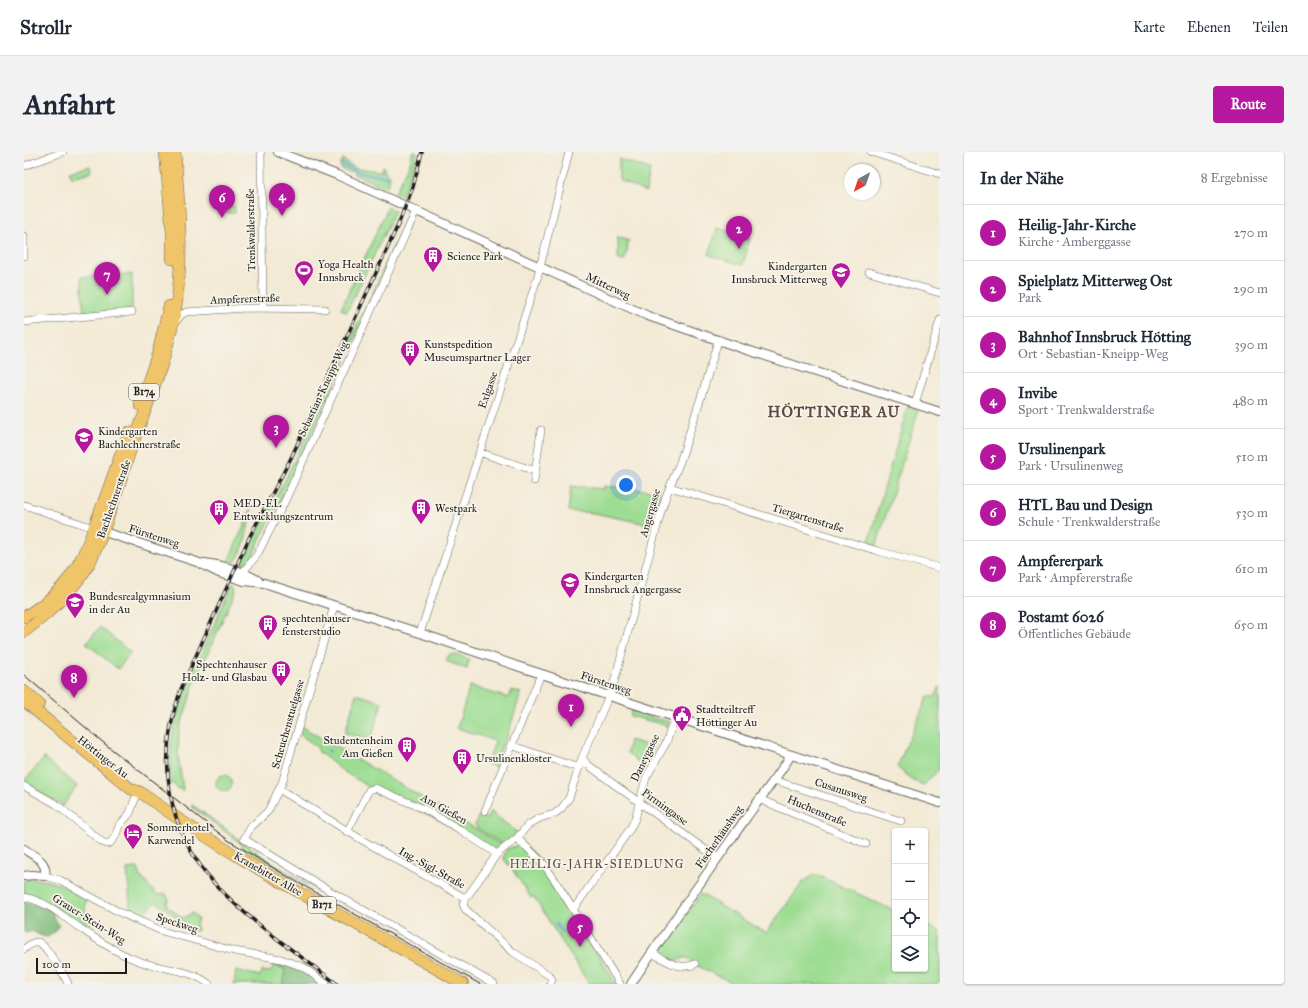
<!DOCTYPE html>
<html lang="de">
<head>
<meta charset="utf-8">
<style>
	:root { --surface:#fff; --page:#f2f2f3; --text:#1f2937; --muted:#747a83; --line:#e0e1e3; --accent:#b5179e }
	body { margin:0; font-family:"IM FELL Great Primer",serif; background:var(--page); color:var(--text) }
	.controls { position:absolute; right:12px; bottom:12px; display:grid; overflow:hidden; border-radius:4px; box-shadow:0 1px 3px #0004 }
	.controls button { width:36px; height:36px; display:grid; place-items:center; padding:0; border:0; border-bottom:1px solid var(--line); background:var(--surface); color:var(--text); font:20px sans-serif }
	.compass { position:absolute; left:820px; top:12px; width:36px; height:36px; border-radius:50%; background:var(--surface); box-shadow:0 1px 3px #0004; rotate:220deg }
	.scale { position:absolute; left:12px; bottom:10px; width:91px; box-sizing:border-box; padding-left:4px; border:2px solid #1c1c1c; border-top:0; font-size:11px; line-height:14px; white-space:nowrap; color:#1c1c1c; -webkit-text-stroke:3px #f7f3e8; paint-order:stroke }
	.you { position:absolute; left:602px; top:333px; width:14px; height:14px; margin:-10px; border:3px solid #fff; border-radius:50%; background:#1a73e8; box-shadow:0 0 0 6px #1a73e833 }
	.badge { display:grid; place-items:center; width:26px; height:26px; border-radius:50%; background:var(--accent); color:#fff; font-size:13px; font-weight:700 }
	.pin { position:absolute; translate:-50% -33px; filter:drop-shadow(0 1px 2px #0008) }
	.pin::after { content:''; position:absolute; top:21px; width:14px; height:12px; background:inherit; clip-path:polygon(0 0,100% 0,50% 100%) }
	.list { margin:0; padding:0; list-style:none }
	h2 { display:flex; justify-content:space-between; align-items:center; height:52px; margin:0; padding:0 16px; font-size:17px }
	h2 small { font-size:13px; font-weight:400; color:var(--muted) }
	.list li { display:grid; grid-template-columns:26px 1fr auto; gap:12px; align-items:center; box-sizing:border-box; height:56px; padding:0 16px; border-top:1px solid var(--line) }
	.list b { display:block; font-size:15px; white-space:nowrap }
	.list p { margin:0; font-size:13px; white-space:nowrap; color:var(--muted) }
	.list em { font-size:13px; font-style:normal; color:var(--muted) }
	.icon { flex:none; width:22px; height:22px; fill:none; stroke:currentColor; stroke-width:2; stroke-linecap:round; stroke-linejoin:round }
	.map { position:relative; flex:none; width:916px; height:832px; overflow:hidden; border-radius:4px }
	header { display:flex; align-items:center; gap:24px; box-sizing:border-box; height:56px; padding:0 20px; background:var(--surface); border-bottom:1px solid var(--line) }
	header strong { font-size:19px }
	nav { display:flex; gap:22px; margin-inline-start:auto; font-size:14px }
	.intro { display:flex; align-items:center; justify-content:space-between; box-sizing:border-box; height:96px; padding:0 24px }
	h1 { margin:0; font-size:28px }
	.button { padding:10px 18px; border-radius:4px; background:var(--accent); color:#fff; font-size:14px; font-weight:700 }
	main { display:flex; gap:24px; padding:0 24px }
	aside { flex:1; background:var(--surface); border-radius:4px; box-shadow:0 1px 3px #0004 }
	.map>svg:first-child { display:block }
	.green { fill:#9ddd93; stroke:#5c7c58 }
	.forest { fill:#7ebc7d; stroke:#4d6c4c }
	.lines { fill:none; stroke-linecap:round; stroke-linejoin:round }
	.stream { stroke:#71a0da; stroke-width:2 }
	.minor-casing { stroke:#67645d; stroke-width:8 }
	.tertiary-casing { stroke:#67645d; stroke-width:10 }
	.primary-casing { stroke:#67645d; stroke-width:12 }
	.minor { stroke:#fff; stroke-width:7 }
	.tertiary { stroke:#fff; stroke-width:8 }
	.primary { stroke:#f0c469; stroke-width:11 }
	.tram { stroke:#1c1c1c; stroke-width:1 }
	.rail-casing { stroke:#1c1c1c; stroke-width:3.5 }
	.rail { stroke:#f7f3e8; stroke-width:2; stroke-dasharray:6; stroke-linecap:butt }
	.labels { text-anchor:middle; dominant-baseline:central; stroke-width:3.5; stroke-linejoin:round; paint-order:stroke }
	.shield { fill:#f7f3e8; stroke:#5e5c59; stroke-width:1 }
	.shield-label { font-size:10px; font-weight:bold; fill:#1c1c1c }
	.street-label { font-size:11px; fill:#1c1c1c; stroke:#f7f3e8 }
	.poi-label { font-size:11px; fill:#1c1c1c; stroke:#f7f3e8; text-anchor:start }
	.neighbourhood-label { font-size:12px; letter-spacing:1px; fill:#5f4a42; stroke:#f7f3e8 }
	.district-label { font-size:15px; font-weight:bold; letter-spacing:1px; fill:#5f4a42; stroke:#f7f3e8 }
</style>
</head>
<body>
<header>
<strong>Strollr</strong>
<nav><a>Karte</a><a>Ebenen</a><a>Teilen</a></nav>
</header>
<div class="intro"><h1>Anfahrt</h1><a class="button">Route</a></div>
<main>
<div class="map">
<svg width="916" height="832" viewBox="0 0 916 832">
	<rect width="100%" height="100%" fill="#f7f3e8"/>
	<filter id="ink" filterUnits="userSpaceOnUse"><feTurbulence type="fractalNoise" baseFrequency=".025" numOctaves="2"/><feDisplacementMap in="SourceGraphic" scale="8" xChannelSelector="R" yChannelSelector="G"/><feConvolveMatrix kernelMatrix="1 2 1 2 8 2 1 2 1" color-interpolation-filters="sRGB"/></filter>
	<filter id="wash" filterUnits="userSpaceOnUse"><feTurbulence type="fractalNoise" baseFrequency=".012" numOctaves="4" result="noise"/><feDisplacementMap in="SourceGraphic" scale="16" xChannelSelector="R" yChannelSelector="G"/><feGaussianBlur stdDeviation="0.9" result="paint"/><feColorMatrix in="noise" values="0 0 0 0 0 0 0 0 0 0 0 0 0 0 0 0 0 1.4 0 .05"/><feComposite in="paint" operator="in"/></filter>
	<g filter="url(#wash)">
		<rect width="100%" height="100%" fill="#f3ead5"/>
		<!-- green -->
		<path class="green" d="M 388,0 L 393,0 L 391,10 L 378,44 L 371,41 L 386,11 Z
			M 319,7 L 320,7 L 320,9 L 330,15 L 331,16 L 358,19 L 359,14 L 361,19 L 365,24 L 365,32 L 361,36 L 334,24 L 333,23 L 330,23 L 331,21 L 326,19 L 325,20 L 317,16 L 316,13 Z
			M 595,7 L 626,17 L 622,40 L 595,28 Z
			M 66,14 L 68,20 L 48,25 L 46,19 Z
			M 194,54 L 211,54 L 211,61 L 194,61 Z
			M 364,55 L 371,59 L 323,160 L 317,157 Z
			M 383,66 L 386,67 L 261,340 L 236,387 L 228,406 L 219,414 L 217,412 L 263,324 Z
			M 693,76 L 726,86 L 719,113 L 685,103 Z
			M 594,85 L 605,89 L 603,95 L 604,96 L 600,109 L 594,108 Z
			M 108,122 L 108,160 L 60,164 L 57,125 Z
			M 884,254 L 892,257 L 894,260 L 852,395 L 844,392 Z
			M 547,334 L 580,337 L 580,334 L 634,339 L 636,345 L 628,373 L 570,361 L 544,359 Z
			M 227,357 C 224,375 222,397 210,411 L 204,409 L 220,374 Z
			M 208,432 L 211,433 L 212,438 L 170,532 L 155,579 L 154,604 L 159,637 L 158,639 L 147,631 L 146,619 L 147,592 L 152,565 L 165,529 Z
			M 76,475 L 107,501 L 94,517 L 62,491 Z
			M 429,502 L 445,507 L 443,517 L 422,509 L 424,504 Z
			M 446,534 L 484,546 L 487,538 L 497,541 L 480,594 L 478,593 L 471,615 L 463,612 L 471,589 L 433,576 Z
			M 916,534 L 916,616 L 900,633 L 889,629 L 873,615 L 904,544 L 911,545 Z
			M 332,542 L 358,550 L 347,588 L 321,581 Z
			M 608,558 L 632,567 L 645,569 L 644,575 L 643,576 L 641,573 L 606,564 Z
			M 275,573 L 450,676 L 477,693 L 472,700 L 435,677 L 348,637 L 319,619 L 295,600 L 293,595 L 273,580 Z
			M 606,588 L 629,595 L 618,612 L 617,612 L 603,601 Z
			M 20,606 L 53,634 L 39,654 L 0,631 L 0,629 Z
			M192 631a8 8 0 1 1 16 0a8 8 0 1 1-16 0Z
			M 168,653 C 185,665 203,677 220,691 C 225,695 232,697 235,703 L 298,740 L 297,741 L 217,695 L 219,693 L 167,654 Z
			M 466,659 L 494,681 L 488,687 L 479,692 L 453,676 L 451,672 L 455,663 L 463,667 Z
			M 499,691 L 519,711 L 592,832 L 565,832 L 509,744 L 507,746 L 490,720 L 479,706 L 483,697 Z
			M 114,716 L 117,725 L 133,743 L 142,742 L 145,748 L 143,749 L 143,754 L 159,766 L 169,761 L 174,767 L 172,773 L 173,779 L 168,779 L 162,772 L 132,750 L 121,761 L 120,767 L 107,763 L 103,717 Z
			M 791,722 L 871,759 L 871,817 L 901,817 L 901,773 L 916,780 L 916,832 L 710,832 L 672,813 L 661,805 L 651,810 L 635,802 L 677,742 L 742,781 L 779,730 Z
			M 9,727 C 31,729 45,735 63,747 C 58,757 64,767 65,778 L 0,743 L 0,728 Z
			M 249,813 L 261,817 L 259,832 L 210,832 L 212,818 L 236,824 L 238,819 L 244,820 L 248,819 Z"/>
		<!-- forest -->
		<path class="forest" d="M 0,749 L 27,759 L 35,774 L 33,778 L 24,785 L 18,784 L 8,779 L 2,781 L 0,780 Z
			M 249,809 L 266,813 L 276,817 L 298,832 L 259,832 L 261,817 L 249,813 Z"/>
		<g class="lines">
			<!-- stream -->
			<path class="stream" d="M 318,12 L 335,21 L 363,25
				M 304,598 L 306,600
				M 532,772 L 538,780"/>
		</g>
	</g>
	<g filter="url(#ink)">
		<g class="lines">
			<defs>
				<path id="minor" d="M 237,0 L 239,156
					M 847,0 L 916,22
					M 0,14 L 39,0
					M 0,84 L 0,104
					M 845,120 L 916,141
					M 0,170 L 108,160
					M 151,171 L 157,163 L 162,160 L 222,156 L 301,157
					M 891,252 L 916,168
					M 455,300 L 511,319
					M 510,329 L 517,278
					M 646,335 L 854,399 L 916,416
					M 0,353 L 70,376
					M 219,420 L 233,403 L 260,351 L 392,59
					M 310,454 L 258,631 L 244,659 L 227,675 L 220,687 L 306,739 L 470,832
					M 396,481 L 513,127 L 545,0
					M 489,594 L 555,616
					M 558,606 L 563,612 L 591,633 L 693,706
					M 750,628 L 877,669
					M 0,634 L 32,652 L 78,690 L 83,692 L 86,691 L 91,685 L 95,674 L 106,661 L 111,647 L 116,640
					M 255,637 L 338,688 L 441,746 L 439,752 L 441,757 L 489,800 L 526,824 L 528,828 L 526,832
					M 735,647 L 842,692
					M 461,659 L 517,522
					M 323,680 L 345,638 L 351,636 L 400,657 L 435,677 L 473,702 L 445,742 L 441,746
					M 493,686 L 519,711 L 530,727 L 596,832
					M 473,702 L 493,686 L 504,673 L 516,666 L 530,662 L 537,657 L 545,646 L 558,606 L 589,534 L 637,360 L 642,344 L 656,310 L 678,242 L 693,192 L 696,188
					M 21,724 L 36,728 L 97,761 L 138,779 L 210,799 L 257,807 L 279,815 L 302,832
					M 0,745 C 26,751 35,762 56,776 C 73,788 95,802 115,809 C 137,818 165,816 185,832
					M 549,758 L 606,677 L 611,667 L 622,626 L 642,591 L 651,565
					M 0,797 C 4,794 9,789 14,790 C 22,793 41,824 44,832
					M 628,801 C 642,808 655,819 671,812"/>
				<path id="tertiary" d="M 254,0 L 313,23 L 624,164 L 720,197 L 916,260
					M 74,378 L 173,410 L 195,421 L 220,429 L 240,431 L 396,481 L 496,515 L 916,651
					M 180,411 C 201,414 217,418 235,429
					M 0,697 C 10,704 24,709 21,724 L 8,723 L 0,724
					M 607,832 C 643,777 682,723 720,669 C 735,647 753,626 767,603"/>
				<path id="primary" d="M 141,0 L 148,81 L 148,107
					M 116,253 L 134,200 L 145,154
					M 0,465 C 16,455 33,443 44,427 C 58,410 65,388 73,367 C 84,338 94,309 105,280
					M 0,480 C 23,463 45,443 61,419 C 69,407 74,393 79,380 C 89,353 98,325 107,297 C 117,268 130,239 139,209 C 146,186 152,162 154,139 C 159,93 155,46 151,0
					M 0,539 L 15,552
					M 0,549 L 107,637 L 116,640 C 218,714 330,769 439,832"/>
			</defs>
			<!-- minor casing -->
			<use href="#minor" class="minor-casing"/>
			<!-- tertiary casing -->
			<use href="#tertiary" class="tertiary-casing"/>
			<!-- primary casing -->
			<use href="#primary" class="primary-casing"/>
			<!-- minor -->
			<use href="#minor" class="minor"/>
			<!-- tertiary -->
			<use href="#tertiary" class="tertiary"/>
			<!-- primary -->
			<use href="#primary" class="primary"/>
			<!-- tram -->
			<path class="tram" d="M 0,523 L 81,592 L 204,688 L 266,726 L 456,832"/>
			<defs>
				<path id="rail" d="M 313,832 C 272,800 227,771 191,732 C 141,676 132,606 157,537 L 226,384 L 267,306 L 374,73 L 389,35 L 398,0"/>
			</defs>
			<!-- rail casing -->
			<use href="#rail" class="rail-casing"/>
			<!-- rail -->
			<use href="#rail" class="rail"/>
		</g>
	</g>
	<!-- icons -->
	<defs>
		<symbol id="building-pin" viewBox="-11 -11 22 30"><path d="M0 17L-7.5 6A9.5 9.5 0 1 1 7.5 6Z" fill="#b5179e" stroke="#f7f3e8"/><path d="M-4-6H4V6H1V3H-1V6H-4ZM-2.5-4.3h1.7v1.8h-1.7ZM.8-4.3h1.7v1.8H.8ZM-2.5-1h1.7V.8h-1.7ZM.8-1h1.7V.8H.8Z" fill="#fff"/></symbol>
		<symbol id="stadium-pin" viewBox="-11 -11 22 30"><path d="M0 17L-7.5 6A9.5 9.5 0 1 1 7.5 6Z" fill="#b5179e" stroke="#f7f3e8"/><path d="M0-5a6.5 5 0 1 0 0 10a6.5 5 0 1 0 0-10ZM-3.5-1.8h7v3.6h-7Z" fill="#fff"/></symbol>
		<symbol id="school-pin" viewBox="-11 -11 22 30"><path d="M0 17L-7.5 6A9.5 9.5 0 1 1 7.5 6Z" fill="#b5179e" stroke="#f7f3e8"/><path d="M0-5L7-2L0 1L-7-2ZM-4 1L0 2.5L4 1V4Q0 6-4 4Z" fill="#fff"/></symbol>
		<symbol id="civic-pin" viewBox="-11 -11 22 30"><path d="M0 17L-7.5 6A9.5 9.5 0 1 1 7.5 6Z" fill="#b5179e" stroke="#f7f3e8"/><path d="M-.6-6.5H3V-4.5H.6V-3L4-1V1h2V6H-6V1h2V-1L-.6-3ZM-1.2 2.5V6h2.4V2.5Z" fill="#fff"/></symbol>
		<symbol id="hotel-pin" viewBox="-11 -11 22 30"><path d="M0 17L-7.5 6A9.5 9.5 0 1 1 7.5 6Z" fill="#b5179e" stroke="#f7f3e8"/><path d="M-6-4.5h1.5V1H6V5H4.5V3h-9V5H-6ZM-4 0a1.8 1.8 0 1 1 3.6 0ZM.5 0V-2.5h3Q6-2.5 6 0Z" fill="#fff"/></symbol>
	</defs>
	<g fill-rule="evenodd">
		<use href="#building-pin" x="398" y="93" width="22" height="30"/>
		<use href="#stadium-pin" x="269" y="107" width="22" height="30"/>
		<use href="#school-pin" x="806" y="109" width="22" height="30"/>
		<use href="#building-pin" x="375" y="187" width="22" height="30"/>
		<use href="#school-pin" x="49" y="274" width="22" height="30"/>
		<use href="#building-pin" x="386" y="345" width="22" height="30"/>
		<use href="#building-pin" x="184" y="346" width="22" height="30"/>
		<use href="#school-pin" x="535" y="419" width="22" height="30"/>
		<use href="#school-pin" x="40" y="439" width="22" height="30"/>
		<use href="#building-pin" x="233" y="461" width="22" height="30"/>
		<use href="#building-pin" x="246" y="507" width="22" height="30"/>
		<use href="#civic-pin" x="647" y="552" width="22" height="30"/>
		<use href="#building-pin" x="372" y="583" width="22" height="30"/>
		<use href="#building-pin" x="427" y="595" width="22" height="30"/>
		<use href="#hotel-pin" x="98" y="670" width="22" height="30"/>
	</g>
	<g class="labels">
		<!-- shield labels -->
		<g class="shield">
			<rect x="105" y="232" width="30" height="16" rx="3"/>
			<rect x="284" y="745" width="28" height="16" rx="3"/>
		</g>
		<g class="shield-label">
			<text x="120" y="240">B174</text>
			<text x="298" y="753">B171</text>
		</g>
		<!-- street labels -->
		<g class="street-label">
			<text transform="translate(227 78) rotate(-91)">Trenkwalderstraße</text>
			<text transform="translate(584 134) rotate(25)">Mitterweg</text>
			<text transform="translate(221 147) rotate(-2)">Ampfererstraße</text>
			<text transform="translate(299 237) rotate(-65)">Sebastian-Kneipp-Weg</text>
			<text transform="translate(464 238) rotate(-71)">Exlgasse</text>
			<text transform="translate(90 347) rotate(-71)">Bachlechnerstraße</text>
			<text transform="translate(626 361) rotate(-74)">Angergasse</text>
			<text transform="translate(784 366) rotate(17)">Tiergartenstraße</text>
			<text transform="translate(130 384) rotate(18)">Fürstenweg</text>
			<text transform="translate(582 531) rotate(18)">Fürstenweg</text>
			<text transform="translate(264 572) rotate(-74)">Scheuchenstuelgasse</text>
			<text transform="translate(79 605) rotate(38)">Höttinger Au</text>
			<text transform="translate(621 606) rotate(-64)">Daneygasse</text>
			<text transform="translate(817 638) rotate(18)">Cusanusweg</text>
			<text transform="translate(641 655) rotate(36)">Pirmingasse</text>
			<text transform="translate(420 657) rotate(29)">Am Gießen</text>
			<text transform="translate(793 659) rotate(23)">Huchenstraße</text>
			<text transform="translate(695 685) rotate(-55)">Fischerhäuslweg</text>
			<text transform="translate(408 716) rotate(29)">Ing.-Sigl-Straße</text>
			<text transform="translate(244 722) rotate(30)">Kranebitter Allee</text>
			<text transform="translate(65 767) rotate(32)">Grauer-Stein-Weg</text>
			<text transform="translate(153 771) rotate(18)">Speckweg</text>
		</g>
		<!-- poi labels -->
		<g class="poi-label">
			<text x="423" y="104">Science Park</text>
			<text x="294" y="112">Yoga Health<tspan x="294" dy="13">Innsbruck</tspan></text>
			<text x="803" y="114" text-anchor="end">Kindergarten<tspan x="803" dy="13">Innsbruck Mitterweg</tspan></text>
			<text x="400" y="192">Kunstspedition<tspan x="400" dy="13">Museumspartner Lager</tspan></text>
			<text x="74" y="279">Kindergarten<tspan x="74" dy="13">Bachlechnerstraße</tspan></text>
			<text x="209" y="351">MED-EL<tspan x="209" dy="13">Entwicklungszentrum</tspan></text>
			<text x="411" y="356">Westpark</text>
			<text x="560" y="424">Kindergarten<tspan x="560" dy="13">Innsbruck Angergasse</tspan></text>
			<text x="65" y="444">Bundesrealgymnasium<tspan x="65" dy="13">in der Au</tspan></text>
			<text x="258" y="466">spechtenhauser<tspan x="258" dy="13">fensterstudio</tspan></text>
			<text x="243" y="512" text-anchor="end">Spechtenhauser<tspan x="243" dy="13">Holz- und Glasbau</tspan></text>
			<text x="672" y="557">Stadtteiltreff<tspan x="672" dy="13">Höttinger Au</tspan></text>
			<text x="369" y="588" text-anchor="end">Studentenheim<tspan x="369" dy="13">Am Gießen</tspan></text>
			<text x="452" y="606">Ursulinenkloster</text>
			<text x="123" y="675">Sommerhotel<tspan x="123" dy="13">Karwendel</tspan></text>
		</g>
		<!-- neighbourhood labels -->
		<g class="neighbourhood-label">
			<text x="573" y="712">HEILIG-JAHR-SIEDLUNG</text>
		</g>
		<!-- district labels -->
		<g class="district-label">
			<text x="810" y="260">HÖTTINGER AU</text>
		</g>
	</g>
</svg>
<div class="controls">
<button>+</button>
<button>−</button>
<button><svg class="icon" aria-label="locate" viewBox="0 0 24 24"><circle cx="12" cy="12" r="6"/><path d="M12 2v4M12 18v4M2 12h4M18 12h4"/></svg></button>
<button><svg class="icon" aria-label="layers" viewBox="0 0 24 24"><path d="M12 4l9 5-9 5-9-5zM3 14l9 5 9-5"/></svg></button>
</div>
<svg class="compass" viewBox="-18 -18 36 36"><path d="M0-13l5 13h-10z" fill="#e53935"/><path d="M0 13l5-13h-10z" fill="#747a83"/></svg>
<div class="scale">100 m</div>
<div class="you"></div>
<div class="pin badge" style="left:547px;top:575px">1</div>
<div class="pin badge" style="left:715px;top:97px">2</div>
<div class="pin badge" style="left:252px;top:296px">3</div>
<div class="pin badge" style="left:258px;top:64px">4</div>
<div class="pin badge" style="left:556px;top:795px">5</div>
<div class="pin badge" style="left:198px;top:66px">6</div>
<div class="pin badge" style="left:83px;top:143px">7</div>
<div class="pin badge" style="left:50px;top:546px">8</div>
</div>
<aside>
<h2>In der Nähe<small>8 Ergebnisse</small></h2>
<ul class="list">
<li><span class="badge">1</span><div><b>Heilig-Jahr-Kirche</b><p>Kirche · Amberggasse</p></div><em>270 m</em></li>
<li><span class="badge">2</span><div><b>Spielplatz Mitterweg Ost</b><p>Park</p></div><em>290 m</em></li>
<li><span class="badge">3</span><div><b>Bahnhof Innsbruck Hötting</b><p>Ort · Sebastian-Kneipp-Weg</p></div><em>390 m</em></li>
<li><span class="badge">4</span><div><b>Invibe</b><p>Sport · Trenkwalderstraße</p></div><em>480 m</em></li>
<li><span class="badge">5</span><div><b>Ursulinenpark</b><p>Park · Ursulinenweg</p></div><em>510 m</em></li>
<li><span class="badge">6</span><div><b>HTL Bau und Design</b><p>Schule · Trenkwalderstraße</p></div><em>530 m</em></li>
<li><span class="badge">7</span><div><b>Ampfererpark</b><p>Park · Ampfererstraße</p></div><em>610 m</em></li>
<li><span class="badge">8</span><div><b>Postamt 6026</b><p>Öffentliches Gebäude</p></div><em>650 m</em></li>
</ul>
</aside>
</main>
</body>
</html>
